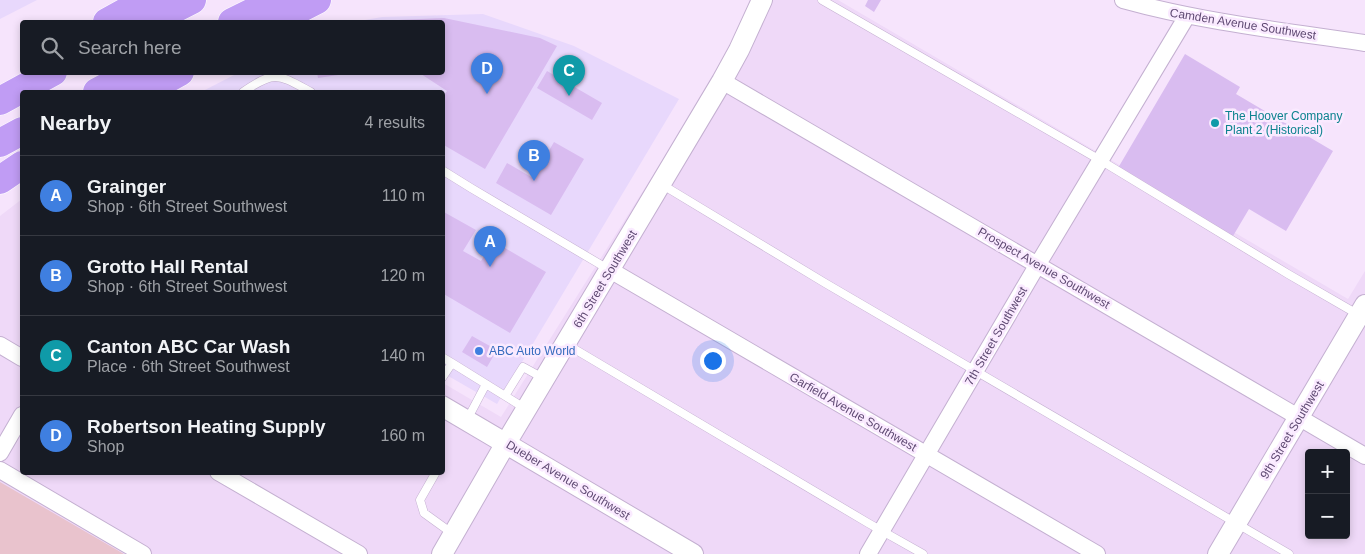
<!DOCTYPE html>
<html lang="en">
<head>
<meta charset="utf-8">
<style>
	:root { --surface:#171b24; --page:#242831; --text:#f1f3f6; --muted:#9ea1a6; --line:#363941; --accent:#db2777 }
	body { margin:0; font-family:Arial,sans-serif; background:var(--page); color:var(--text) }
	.controls { position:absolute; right:15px; bottom:15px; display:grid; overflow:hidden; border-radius:5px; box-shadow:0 2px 8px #0003 }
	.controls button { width:45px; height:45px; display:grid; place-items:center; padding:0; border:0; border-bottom:1px solid var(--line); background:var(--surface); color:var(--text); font:25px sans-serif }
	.you { position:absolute; left:712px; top:360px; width:18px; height:18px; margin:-12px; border:4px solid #fff; border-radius:50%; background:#1a73e8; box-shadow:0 0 0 8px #1a73e833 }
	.badge { display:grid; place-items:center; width:32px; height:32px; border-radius:50%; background:var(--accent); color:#fff; font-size:16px; font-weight:700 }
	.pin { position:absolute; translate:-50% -41px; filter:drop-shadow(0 1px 2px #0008) }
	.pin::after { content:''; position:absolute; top:26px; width:18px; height:15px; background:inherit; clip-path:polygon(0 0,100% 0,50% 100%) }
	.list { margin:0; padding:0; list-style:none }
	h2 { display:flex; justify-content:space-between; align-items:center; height:65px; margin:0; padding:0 20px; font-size:21px }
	h2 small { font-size:16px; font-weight:400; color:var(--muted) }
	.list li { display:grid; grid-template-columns:32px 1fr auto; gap:15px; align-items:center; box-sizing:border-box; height:80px; padding:0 20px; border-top:1px solid var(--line) }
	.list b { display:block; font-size:19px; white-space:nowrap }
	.list p { margin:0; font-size:16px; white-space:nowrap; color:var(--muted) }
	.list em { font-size:16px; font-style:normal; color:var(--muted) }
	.icon { flex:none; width:28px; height:28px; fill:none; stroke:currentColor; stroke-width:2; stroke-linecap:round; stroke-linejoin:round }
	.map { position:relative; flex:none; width:1365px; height:554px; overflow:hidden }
	.search { position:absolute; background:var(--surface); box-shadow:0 2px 8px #0003; left:20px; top:20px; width:425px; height:55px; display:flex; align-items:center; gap:12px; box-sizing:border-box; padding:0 18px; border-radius:5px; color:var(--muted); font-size:19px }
	.panel { position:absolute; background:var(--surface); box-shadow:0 2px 8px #0003; left:20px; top:90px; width:425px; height:385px; border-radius:5px }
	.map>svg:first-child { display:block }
	.residential { fill:#efd9f8; fill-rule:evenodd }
	.commercial { fill:#e8d8fc }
	.green { fill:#e9c3cd }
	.building { fill:#d9bcf0 }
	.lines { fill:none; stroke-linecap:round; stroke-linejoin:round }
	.service-casing { stroke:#c4b0d1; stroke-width:9 }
	.minor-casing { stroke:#c4b0d1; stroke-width:18 }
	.tertiary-casing { stroke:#c4b0d1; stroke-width:22 }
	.motorway-casing { stroke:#fff; stroke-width:29 }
	.service { stroke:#fff; stroke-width:8 }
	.minor { stroke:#fff; stroke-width:16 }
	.tertiary { stroke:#fff; stroke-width:20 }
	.motorway { stroke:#c09cf4; stroke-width:28 }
	.culture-dot { fill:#0f9aa8; stroke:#faeaff; stroke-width:2 }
	.shop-dot { fill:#3f7fe0; stroke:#faeaff; stroke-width:2 }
	.labels { text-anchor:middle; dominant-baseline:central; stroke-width:5; stroke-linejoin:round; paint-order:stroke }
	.street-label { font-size:12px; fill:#5f4a73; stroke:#faeaff }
	.culture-label { font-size:12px; fill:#0d838f; stroke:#faeaff; text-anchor:start }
	.shop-label { font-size:12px; fill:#366cbe; stroke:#faeaff; text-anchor:start }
</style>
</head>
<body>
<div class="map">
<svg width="1365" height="554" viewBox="0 0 1365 554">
	<rect width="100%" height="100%" fill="#f6e4fc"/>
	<!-- residential -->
	<path class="residential" d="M 763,0 L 838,0 L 1348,299 L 1365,271 L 1365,554 L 0,554 L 0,216 L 22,199 L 22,472 L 442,472 L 443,383 L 501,417 ZM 1309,453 L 1346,453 L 1346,535 L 1309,535 Z"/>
	<!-- commercial -->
	<path class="commercial" d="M 0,0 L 37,0 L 0,19 Z
		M 483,14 L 574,46 L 679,99 L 497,404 L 443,373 L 442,92 L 201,92 L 238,73 L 442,72 L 442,22 L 354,22 L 382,17 Z"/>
	<!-- green -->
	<path class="green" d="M 0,482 L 124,554 L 0,554 Z"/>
	<!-- building -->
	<path class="building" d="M 868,0 L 881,0 L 874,12 L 865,6 Z
		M 444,18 L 540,38 L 557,46 L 485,169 L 442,144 L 442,98 L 447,91 L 418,72 L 442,72 L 442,22 L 398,22 L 398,20 Z
		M 1185,54 L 1240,87 L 1236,94 L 1333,151 L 1286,231 L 1249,209 L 1233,236 L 1118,168 Z
		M 547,71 L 602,103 L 592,120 L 537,88 Z
		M 317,72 L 345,72 L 345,74 L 318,78 Z
		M 554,142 L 584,159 L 551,215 L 496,183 L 507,163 L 533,178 Z
		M 442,211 L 476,230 L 463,251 L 481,261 L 493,241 L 546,272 L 510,333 L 442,293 Z
		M 472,336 L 497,350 L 487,367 L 462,352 Z"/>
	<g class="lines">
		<defs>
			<path id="service" d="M 822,0 L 1100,160 L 1288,274 L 1359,315
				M 243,92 C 275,70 278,74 311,92
				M 442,170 L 471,188 L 608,269
				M 661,184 L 825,283 L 1289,554
				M 566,344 L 868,523 L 923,554
				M 442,357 L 452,363 L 442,378
				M 452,363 L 526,409
				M 505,396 L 523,367 L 543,378
				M 467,420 L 486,384
				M 436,472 L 420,500 L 424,513 L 453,534"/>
			<path id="minor" d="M 1123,0 C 1202,22 1284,31 1365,43
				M 722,81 L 1365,456
				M 610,270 L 1097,554
				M 0,345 L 22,358
				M 0,453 L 22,415
				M 0,470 L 143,554
				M 218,472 L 359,554
				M 868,554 L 1038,264 L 1187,16"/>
			<path id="tertiary" d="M 442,406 L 693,554
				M 442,554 L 506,443 L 722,81 L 739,50 L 762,0
				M 1218,554 L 1365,305"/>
			<path id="motorway" d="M 107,22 L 147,0
				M 149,22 L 192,0
				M 232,22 L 277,0
				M 274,22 L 317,0
				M 97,92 L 135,72
				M 144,92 L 180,72
				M 0,101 L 53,72
				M 0,143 L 22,131
				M 0,180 L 22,165"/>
		</defs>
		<!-- service casing -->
		<use href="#service" class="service-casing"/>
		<!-- minor casing -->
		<use href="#minor" class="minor-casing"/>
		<!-- tertiary casing -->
		<use href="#tertiary" class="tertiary-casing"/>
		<!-- motorway casing -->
		<use href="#motorway" class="motorway-casing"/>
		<!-- service -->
		<use href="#service" class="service"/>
		<!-- minor -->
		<use href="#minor" class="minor"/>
		<!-- tertiary -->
		<use href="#tertiary" class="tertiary"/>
		<!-- motorway -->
		<use href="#motorway" class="motorway"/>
	</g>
	<!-- markers -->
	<circle class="culture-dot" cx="1215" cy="123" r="5"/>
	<circle class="shop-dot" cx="479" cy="351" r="5"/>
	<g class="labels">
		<!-- street labels -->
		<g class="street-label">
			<text transform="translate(1243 24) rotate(9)">Camden Avenue Southwest</text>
			<text transform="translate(1044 268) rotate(30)">Prospect Avenue Southwest</text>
			<text transform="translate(605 279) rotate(-59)">6th Street Southwest</text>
			<text transform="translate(996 336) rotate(-60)">7th Street Southwest</text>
			<text transform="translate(853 412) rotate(30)">Garfield Avenue Southwest</text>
			<text transform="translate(1292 430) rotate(-59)">9th Street Southwest</text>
			<text transform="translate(568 480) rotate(31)">Dueber Avenue Southwest</text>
		</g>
		<!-- culture labels -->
		<g class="culture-label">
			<text x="1225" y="116">The Hoover Company<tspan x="1225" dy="14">Plant 2 (Historical)</tspan></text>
		</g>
		<!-- shop labels -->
		<g class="shop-label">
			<text x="489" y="351">ABC Auto World</text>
		</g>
	</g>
</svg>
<div class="controls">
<button>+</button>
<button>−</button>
</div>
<div class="you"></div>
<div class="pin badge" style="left:490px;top:267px;background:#3f7fe0">A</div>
<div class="pin badge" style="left:534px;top:181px;background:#3f7fe0">B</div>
<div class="pin badge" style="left:569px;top:96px;background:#0f9aa8">C</div>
<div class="pin badge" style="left:487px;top:94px;background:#3f7fe0">D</div>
<div class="search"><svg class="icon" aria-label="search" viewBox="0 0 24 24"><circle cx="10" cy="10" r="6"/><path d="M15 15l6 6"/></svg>Search here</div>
<section class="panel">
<h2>Nearby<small>4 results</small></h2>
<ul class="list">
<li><span class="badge" style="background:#3f7fe0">A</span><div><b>Grainger</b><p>Shop · 6th Street Southwest</p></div><em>110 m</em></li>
<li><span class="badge" style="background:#3f7fe0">B</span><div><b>Grotto Hall Rental</b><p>Shop · 6th Street Southwest</p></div><em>120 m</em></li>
<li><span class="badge" style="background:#0f9aa8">C</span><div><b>Canton ABC Car Wash</b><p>Place · 6th Street Southwest</p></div><em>140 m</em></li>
<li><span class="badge" style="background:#3f7fe0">D</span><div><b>Robertson Heating Supply</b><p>Shop</p></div><em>160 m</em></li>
</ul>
</section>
</div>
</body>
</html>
